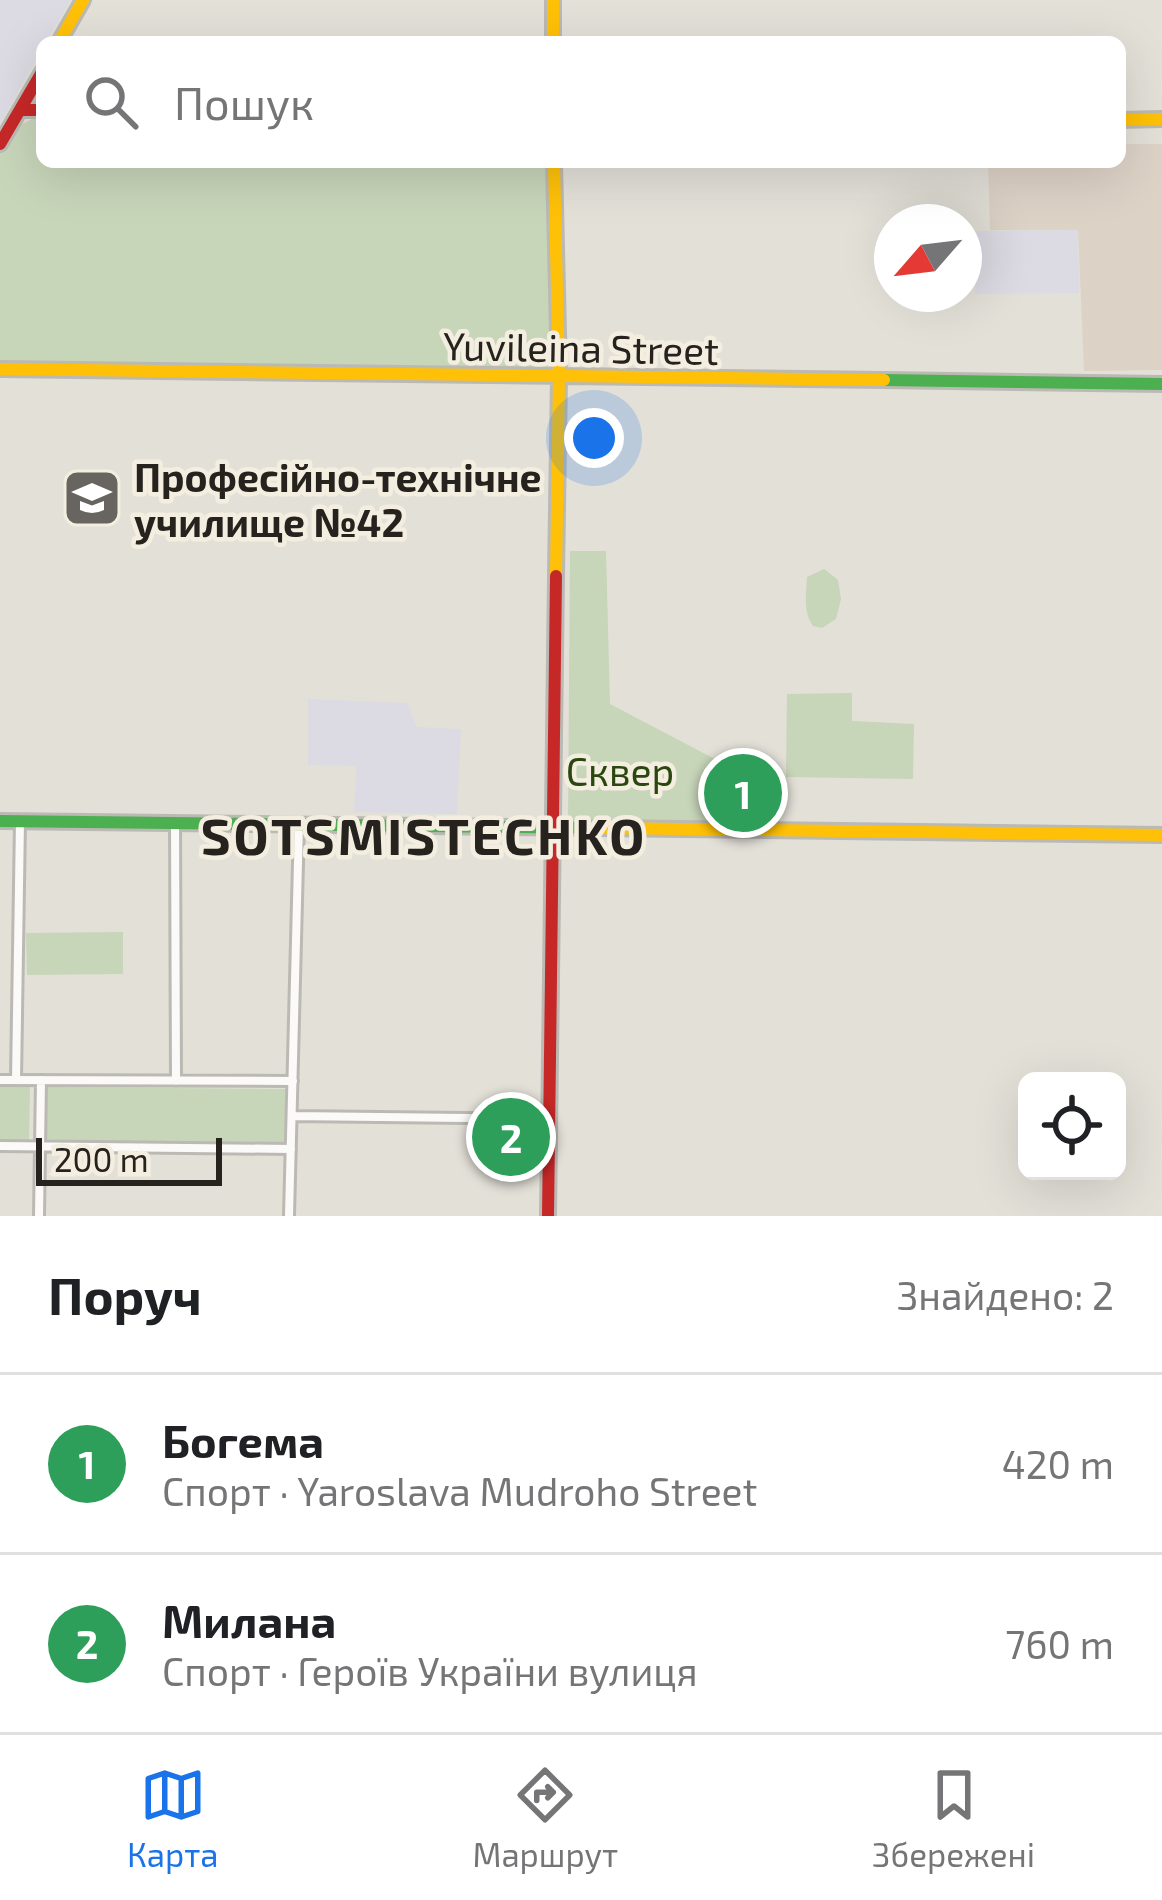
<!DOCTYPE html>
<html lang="uk">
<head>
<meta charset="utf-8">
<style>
	:root { --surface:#fff; --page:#f2f2f2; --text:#202124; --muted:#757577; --line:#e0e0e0; --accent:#1a73e8 }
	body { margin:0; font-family:"Exo 2",sans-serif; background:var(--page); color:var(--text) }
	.controls { position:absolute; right:36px; bottom:36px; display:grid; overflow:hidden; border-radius:18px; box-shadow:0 12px 48px #0002 }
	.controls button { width:108px; height:108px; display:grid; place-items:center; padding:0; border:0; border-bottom:3px solid var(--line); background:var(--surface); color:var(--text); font:60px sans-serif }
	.compass { position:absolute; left:874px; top:204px; width:108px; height:108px; border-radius:50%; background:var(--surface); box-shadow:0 12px 48px #0002; rotate:242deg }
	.scale { position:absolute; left:36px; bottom:30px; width:186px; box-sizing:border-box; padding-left:12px; border:6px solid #26231f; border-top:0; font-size:33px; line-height:42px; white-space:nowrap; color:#26231f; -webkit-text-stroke:9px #f4eee1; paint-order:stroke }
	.you { position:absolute; left:594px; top:438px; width:42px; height:42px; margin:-30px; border:9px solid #fff; border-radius:50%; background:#1a73e8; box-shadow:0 0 0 18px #1a73e833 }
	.badge { display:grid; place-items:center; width:78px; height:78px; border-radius:50%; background:var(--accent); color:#fff; font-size:39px; font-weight:700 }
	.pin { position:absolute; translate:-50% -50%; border:6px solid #fff; box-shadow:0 3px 12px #0006 }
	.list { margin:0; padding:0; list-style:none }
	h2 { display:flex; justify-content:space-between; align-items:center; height:156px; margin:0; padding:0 48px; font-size:51px }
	h2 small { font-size:39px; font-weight:400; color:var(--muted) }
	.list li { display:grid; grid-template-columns:78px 1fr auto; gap:36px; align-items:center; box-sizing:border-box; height:180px; padding:0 48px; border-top:3px solid var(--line) }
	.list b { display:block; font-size:45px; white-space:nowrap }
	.list p { margin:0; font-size:39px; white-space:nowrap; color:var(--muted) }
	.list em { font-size:39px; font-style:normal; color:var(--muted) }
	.icon { flex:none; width:66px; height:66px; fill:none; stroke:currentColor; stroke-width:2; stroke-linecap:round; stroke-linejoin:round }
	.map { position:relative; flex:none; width:1162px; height:1216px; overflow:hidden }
	.search { position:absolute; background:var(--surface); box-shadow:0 12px 48px #0002; left:36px; right:36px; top:36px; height:132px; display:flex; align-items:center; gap:30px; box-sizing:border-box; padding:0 42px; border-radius:18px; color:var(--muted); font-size:45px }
	.sheet { height:516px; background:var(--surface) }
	nav { display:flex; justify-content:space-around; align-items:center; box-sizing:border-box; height:168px; border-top:3px solid var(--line); background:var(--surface); font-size:33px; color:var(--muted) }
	nav a { display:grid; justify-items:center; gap:6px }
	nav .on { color:var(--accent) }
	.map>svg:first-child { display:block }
	.commercial { fill:#ddd2c6 }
	.industrial { fill:#dcdae2 }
	.green { fill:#c7d5b9 }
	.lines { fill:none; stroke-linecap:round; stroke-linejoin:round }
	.street-casing { stroke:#bbb9b3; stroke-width:14 }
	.fast-casing { stroke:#bbb9b3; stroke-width:18 }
	.slow-casing { stroke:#bbb9b3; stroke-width:18 }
	.jam-casing { stroke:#bbb9b3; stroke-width:18 }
	.street { stroke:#fbfaf9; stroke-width:8 }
	.fast { stroke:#4caf50; stroke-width:12 }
	.slow { stroke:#ffc107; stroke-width:12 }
	.jam { stroke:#c62828; stroke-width:12 }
	.labels { text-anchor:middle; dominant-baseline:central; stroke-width:9; stroke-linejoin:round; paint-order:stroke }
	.street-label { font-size:39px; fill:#26231f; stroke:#f4eee1 }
	.poi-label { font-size:39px; font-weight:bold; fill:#26231f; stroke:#f4eee1; text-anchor:start }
	.park-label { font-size:39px; fill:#29470e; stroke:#f4eee1 }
	.district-label { font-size:51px; font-weight:bold; letter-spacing:3px; fill:#26231f; stroke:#f4eee1 }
</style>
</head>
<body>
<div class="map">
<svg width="1162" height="1216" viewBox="0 0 1162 1216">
	<rect width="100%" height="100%" fill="#e3e0d8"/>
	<!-- commercial -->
	<path class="commercial" d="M 1120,144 L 1162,144 L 1162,370 L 1084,371 L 1078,230 L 990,230 L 988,162 L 1120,162 Z"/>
	<!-- industrial -->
	<path class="industrial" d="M 0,0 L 71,0 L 46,42 L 42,42 L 42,49 L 0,124 Z
		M 1078,230 L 1079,293 L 975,294 L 977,231 Z
		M 308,699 L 408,703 L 416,727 L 461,729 L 457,814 L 354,812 L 356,766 L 308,765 Z"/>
	<!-- green -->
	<path class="green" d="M 42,114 L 42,162 L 549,162 L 554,364 L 538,370 L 0,365 L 0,153 L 14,128 Z
		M 570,551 L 606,551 L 610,704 L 730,767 L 732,826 L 568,822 Z
		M 824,569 L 838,580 L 841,599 L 836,619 L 822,628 L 813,626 C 803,611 806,595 807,577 Z
		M 852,693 L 852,721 L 914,724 L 913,779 L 786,777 L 787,694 Z
		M 123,932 L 123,974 L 27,975 L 26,933 Z
		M 0,1087 L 30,1087 L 29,1141 L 0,1141 Z
		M 46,1087 L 286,1089 L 286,1145 L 44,1146 Z"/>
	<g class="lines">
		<defs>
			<path id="street" d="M 175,822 L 176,1081
				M 0,1080 L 293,1081
				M 16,1080 L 20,821
				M 292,1116 L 549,1119
				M 0,1146 L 291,1149
				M 39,1216 L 41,1080
				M 289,1216 L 299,823"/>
			<path id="fast" d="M 884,380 L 1162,384
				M 0,821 L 599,828"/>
			<path id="slow" d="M 553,0 L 553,42
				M 59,42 L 83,0
				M 1120,120 L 1162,119
				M 554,162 L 559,376 L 556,576
				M 0,369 L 884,380
				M 599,828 L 1162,835"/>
			<path id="jam" d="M 20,110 L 42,110
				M 0,144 L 42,72
				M 548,1216 L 556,576"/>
		</defs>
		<!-- street casing -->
		<use href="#street" class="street-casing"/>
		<!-- fast casing -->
		<use href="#fast" class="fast-casing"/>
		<!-- slow casing -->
		<use href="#slow" class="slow-casing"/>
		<!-- jam casing -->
		<use href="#jam" class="jam-casing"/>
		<!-- street -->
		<use href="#street" class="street"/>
		<!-- fast -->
		<use href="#fast" class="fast"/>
		<!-- slow -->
		<use href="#slow" class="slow"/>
		<!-- jam -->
		<use href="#jam" class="jam"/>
	</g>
	<!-- icons -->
	<defs>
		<symbol id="university-square" viewBox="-11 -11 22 22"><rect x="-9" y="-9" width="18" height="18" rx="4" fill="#686560" stroke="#f4eee1"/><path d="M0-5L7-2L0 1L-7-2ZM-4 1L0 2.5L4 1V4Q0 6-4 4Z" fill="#fff"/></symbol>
	</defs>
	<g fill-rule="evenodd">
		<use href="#university-square" x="59" y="465" width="66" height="66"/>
	</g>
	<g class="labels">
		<!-- street labels -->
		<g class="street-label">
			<text transform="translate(581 347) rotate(1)">Yuvileina Street</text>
		</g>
		<!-- poi labels -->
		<g class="poi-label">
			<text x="134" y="476">Професійно-технічне<tspan x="134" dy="45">училище №42</tspan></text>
		</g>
		<!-- park labels -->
		<g class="park-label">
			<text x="620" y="770">Сквер</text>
		</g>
		<!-- district labels -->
		<g class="district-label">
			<text x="424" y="834">SOTSMISTECHKO</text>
		</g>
	</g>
</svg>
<div class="controls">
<button><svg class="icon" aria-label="locate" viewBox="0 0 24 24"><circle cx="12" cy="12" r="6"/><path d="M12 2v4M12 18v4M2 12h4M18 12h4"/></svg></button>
</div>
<svg class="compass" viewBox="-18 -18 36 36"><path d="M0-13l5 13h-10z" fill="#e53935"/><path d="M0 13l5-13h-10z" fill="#757577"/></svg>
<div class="scale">200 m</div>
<div class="you"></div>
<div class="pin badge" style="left:743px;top:793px;background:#2e9e5b">1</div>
<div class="pin badge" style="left:511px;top:1137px;background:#2e9e5b">2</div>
<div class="search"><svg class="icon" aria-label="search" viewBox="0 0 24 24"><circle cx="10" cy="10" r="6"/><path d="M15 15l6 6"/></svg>Пошук</div>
</div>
<section class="sheet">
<h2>Поруч<small>Знайдено: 2</small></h2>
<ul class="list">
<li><span class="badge" style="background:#2e9e5b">1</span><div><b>Богема</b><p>Спорт · Yaroslava Mudroho Street</p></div><em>420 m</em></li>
<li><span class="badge" style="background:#2e9e5b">2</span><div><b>Милана</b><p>Спорт · Героїв України вулиця</p></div><em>760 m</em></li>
</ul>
</section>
<nav>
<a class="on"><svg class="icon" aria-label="map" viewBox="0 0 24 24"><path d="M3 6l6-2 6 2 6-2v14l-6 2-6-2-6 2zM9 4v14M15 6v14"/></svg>Карта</a>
<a><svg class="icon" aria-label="directions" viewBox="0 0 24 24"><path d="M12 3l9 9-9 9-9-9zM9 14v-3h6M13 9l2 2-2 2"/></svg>Маршрут</a>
<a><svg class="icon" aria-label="saved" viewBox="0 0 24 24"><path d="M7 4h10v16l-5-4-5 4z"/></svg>Збережені</a>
</nav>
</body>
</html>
